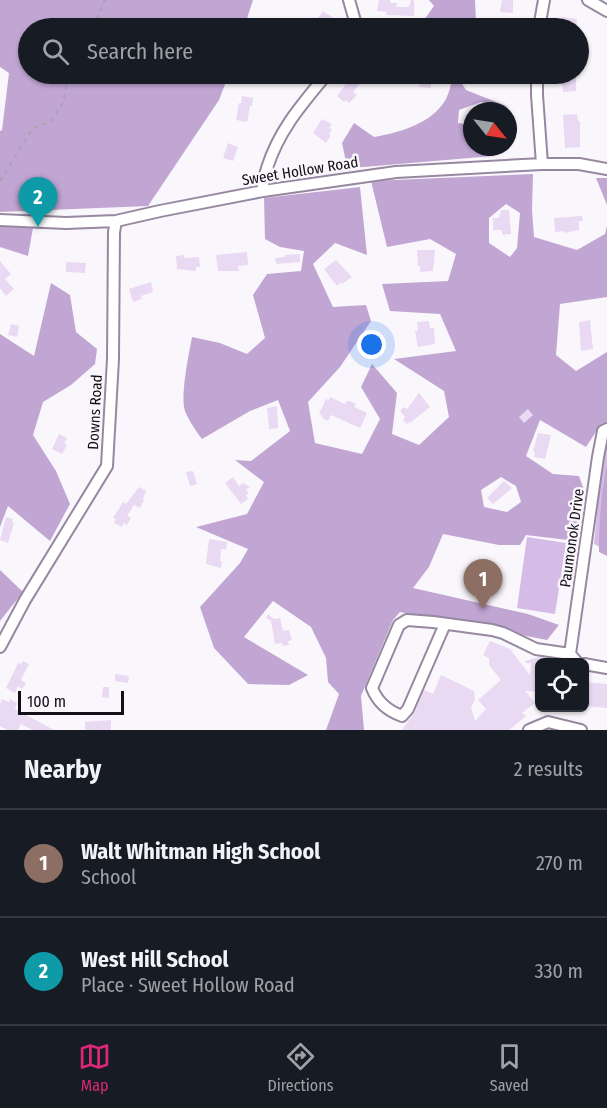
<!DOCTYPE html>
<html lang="en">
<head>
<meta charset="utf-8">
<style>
	:root { --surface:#171b24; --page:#20242c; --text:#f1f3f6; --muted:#9ea1a6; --line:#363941; --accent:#db2777 }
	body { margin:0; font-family:"Fira Sans Condensed",sans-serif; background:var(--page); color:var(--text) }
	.controls { position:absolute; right:18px; bottom:18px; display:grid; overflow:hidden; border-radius:9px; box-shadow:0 2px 4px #0004 }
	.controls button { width:54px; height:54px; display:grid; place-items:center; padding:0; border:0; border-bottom:2px solid var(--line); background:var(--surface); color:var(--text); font:30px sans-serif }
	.compass { position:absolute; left:463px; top:102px; width:54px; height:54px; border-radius:50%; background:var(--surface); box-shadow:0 2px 4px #0004; rotate:120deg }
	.scale { position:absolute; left:18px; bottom:15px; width:106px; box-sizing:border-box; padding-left:6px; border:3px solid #130e17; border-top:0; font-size:16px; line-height:21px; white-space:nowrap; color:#130e17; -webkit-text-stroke:4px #faf7fc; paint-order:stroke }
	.you { position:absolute; left:372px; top:345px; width:21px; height:21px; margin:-15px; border:4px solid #fff; border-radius:50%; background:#1a73e8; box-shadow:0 0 0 9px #1a73e833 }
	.badge { display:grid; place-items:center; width:39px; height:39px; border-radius:50%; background:var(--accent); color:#fff; font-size:20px; font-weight:700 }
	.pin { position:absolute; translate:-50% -50px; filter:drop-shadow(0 2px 3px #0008) }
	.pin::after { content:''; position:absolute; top:32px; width:21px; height:18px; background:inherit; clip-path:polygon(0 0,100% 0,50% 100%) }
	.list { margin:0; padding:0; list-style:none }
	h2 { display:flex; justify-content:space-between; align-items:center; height:78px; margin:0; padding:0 24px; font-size:26px }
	h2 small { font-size:20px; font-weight:400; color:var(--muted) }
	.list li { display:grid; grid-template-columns:39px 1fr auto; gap:18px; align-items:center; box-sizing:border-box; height:108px; padding:0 24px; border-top:2px solid var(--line) }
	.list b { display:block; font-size:22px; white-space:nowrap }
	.list p { margin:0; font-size:20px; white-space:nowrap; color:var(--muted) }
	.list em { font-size:20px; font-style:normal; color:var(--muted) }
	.icon { flex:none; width:33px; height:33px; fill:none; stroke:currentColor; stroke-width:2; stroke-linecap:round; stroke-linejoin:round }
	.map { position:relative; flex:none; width:607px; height:730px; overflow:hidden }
	.search { position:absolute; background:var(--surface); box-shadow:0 2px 4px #0004; left:18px; right:18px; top:18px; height:66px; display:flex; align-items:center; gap:15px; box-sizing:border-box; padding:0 21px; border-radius:33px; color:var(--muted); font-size:22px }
	.sheet { height:294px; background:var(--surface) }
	nav { display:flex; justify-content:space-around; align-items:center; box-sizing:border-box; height:84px; border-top:2px solid var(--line); background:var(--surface); font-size:16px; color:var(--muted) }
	nav a { display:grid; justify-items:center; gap:3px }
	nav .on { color:var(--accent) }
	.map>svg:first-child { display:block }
	.green { fill:#d5bce6 }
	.forest { fill:#c1a6d3; fill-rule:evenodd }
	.building { fill:#e9d9f3 }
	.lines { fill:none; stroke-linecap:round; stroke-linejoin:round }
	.minor-casing { stroke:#9788a1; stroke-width:14 }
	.path { stroke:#a6a3a9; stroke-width:1.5; stroke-dasharray:4.5 4.5; stroke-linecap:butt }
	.minor { stroke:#fff; stroke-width:10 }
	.labels { text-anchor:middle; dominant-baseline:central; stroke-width:5; stroke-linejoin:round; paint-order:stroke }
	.street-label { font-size:15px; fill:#130e17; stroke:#faf7fc }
</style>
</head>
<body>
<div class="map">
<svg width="607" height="730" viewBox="0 0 607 730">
	<rect width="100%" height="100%" fill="#faf7fc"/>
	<!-- green -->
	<path class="green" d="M 607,437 L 607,551 L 594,544 L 604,440 Z
		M 527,537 L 566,543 L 555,614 L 517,608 Z"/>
	<!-- forest -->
	<path class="forest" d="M 0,0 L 253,0 L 244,28 L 28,28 L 28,74 L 229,74 L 219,100 L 148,206 L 0,212 L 0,131 L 2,130 L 9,73 L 0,67 Z
		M 429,0 L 475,0 L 476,23 L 419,27 L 434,6 Z
		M 453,74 L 456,74 L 466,90 L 509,107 L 481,102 L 459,110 L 458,123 L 472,125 L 472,147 L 491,147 L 493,156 L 352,168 L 346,162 L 342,143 L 354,123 L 374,137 C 397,133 427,125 442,105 C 449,97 451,84 453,74 Z
		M 533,174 L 532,210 L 534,237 L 577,250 L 605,234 L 607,226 L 607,297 L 560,304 L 556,355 L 576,371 L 607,352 L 607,422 L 601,424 L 586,447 L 540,420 L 526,456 L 553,474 L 579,476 L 584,490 L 576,541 L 526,535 L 520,545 L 499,545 L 443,534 L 429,567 L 413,588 L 528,614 L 559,625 L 547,640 L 400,612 L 393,620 L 361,696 L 364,730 L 326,730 L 339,694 L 328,682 L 326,658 L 311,627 L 273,601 L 244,637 L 308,675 L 289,685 L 248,684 L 214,648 L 200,607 L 240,563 L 248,549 L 196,527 L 247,514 L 264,482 L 235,460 L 251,461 L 290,431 L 278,400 L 250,411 L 202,439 C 196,431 189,421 185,411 C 180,397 189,353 192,337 L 220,343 L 247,354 L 265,338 L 253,295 L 267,274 L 301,271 L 304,251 L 280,247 L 265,239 L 264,198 L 360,187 L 367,255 L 335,243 L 313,264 L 333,307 L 366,305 L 371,321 L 340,367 L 308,402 L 315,443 L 362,454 L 380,419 L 361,387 L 372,364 L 397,393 L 392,434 L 419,445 L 449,417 L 444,391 L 394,359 L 456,351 L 440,314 L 390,311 L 382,284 L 448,281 L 456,254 L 430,239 L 387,247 L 371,181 ZM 506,204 L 520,213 L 517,248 L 510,257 L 489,243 L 489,218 ZM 501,477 L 516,486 L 521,502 L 507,512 L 484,507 L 481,490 Z
		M 596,178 L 607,178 L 607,205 Z
		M 0,226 L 33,228 L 28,256 L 0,247 Z
		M 51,283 L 70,295 L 76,332 L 97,349 L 95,364 L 71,385 L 43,402 L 33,435 L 56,471 L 70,504 L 50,541 L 8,506 L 0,527 L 0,334 L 34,356 Z
		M 607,464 L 607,556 L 599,552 C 599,522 601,494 607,464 Z
		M 0,570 L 23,592 L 0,621 Z"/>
	<!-- building -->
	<path class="building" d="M 379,0 L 390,0 L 390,3 L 397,3 L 396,7 L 409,7 L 411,0 L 414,0 L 414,16 L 386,15 L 387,12 L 377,11 Z
		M 502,0 L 513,0 L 513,13 L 500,12 Z
		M 323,11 L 332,17 L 328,23 L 336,28 L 315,28 L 318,24 L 315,22 Z
		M 562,17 L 577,19 L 576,27 L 560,28 Z
		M 414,74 L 431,74 L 431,88 L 419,87 L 420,81 L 413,80 Z
		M 562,74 L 573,74 L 576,76 L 576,91 L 563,92 Z
		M 351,77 L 354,80 L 356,78 L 361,82 L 353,92 L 357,95 L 349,103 L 346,100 L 344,102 L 337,96 Z
		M 242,96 L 253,98 L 252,106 L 250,106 L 247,122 L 236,120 L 239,103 L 241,103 Z
		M 577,114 L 578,121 L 580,121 L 580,147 L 565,148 L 563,115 Z
		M 508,116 L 514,116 L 515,139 L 508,139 Z
		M 322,119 L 332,124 L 329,128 L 332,129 L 329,134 L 331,135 L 326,143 L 313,133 Z
		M 228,143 L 238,147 L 233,161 L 223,158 Z
		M 501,210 L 509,210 L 511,234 L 502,235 L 502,230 L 493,230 L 493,218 L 499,218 Z
		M 582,216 L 583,221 L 579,221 L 579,230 L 564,233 L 564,231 L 555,232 L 554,218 Z
		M 417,250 L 435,250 L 433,271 L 420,272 L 420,266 L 418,266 Z
		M 247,252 L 248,265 L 238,266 L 239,271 L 218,271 L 216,255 Z
		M 300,254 L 300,262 L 276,264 L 275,258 L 285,257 L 285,255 Z
		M 184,255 L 184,258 L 199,257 L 200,267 L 196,267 L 196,271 L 177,269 L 176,256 Z
		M 336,260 L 352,277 L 342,284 L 341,282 L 337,286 L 324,269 Z
		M 0,261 L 11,274 L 5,279 L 14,289 L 6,296 L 0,288 Z
		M 66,262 L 86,263 L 85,273 L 66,272 Z
		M 151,282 L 153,292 L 141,296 L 142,299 L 133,302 L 129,289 Z
		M 590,320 L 593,349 L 581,351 L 579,322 Z
		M 429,321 L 430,328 L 434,328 L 435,344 L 418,347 L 415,331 L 418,331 L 417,322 Z
		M 11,324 L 19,326 L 17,337 L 8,335 Z
		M 419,393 L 430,407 L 410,423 L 409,422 L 407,424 L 403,420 L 405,417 L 400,411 L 404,407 L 407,409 Z
		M 330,397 L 345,404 L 347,401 L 350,401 L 356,404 L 354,407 L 367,413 L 360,428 L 331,415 L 328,421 L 322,418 L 323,416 L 319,414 L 326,399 L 329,400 Z
		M 277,406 L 278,428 L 269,429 L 267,408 Z
		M 528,409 L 533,415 L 524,423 L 519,417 Z
		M 538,433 L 551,435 L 545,459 L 534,457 L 535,452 L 533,451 Z
		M 59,434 L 67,438 L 64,443 L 67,445 L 62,454 L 52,449 Z
		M 193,471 L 197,484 L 190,486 L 186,472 Z
		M 233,477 L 239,486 L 243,483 L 250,487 L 246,490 L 249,493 L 246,495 L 248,499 L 241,504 L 225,483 Z
		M 504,481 L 512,488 L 493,504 L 487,498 Z
		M 139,487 L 146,491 L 143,499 L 144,500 L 140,508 L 134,505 L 127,516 L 131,518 L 127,525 L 124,523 L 122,527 L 114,523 L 116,519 L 113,518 L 123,502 L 126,504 Z
		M 6,517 L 13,519 L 12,523 L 14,523 L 8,543 L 0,540 Z
		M 209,539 L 227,542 L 226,549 L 221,549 L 220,561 L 222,562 L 221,568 L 206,564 Z
		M 268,614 L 274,619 L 280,618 L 283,631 L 289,630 L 292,640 L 288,641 L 289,645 L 283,646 L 282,643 L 275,644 L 271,621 L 266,618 Z
		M 490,641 L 510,649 L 530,675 L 531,663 L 526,663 L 525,661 L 539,657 L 558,660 L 557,663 L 540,663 L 540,692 L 525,691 L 535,703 L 522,713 L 526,716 L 509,730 L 402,730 L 415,712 L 424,690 L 433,694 L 441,675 L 474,691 L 475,699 L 471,708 L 475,721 L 486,709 L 478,700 L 501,680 L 489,665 L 489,658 L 483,655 Z
		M 23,661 L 29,664 L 21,680 L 26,683 L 22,689 L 18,686 L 15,693 L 6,688 L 18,663 L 21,664 Z
		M 115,674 L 129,676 L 128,683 L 115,681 Z
		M 585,682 L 607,684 L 607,708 L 585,706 Z
		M 103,687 L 109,687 L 109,698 L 102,697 Z
		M 2,699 L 9,702 L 10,699 L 17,703 L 15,709 L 54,730 L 33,730 L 21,724 L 18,730 L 7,730 L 0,726 L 0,704 Z
		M 111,720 L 111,730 L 85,730 L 85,722 Z"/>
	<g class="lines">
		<defs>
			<path id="minor" d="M 349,0 L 357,28
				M 588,0 L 607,11
				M 539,28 L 544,0
				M 537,74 L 537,95 L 542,164
				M 263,191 C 262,183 265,176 267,168 C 279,130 302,104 327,74
				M 0,220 L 66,223 L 116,221 L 160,211 L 263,191 L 396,172 L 542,164 L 579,164 L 607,169
				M 445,624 L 408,709 L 402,716 C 388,711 377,701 372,688 L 399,625 L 407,620 L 433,622 L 492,630 L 503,633 L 536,649 L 570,654 L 577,662
				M 0,647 L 25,600 L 107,466 L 113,359 L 114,232 L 116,221
				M 570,654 L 598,457 L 603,431 L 607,429
				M 584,664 L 607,668
				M 529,730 L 548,722 L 581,730"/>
		</defs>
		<!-- minor casing -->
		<use href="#minor" class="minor-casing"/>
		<!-- path -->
		<path class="path" d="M 94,28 L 104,1 L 106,0
			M 0,181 L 33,128 L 51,121 L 63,103 L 66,87 L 73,74"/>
		<!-- minor -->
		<use href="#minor" class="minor"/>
	</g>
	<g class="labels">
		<!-- street labels -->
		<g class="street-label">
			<text transform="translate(300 171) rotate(-9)">Sweet Hollow Road</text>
			<text transform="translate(95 412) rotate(-87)">Downs Road</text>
			<text transform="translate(572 538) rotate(-82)">Paumonok Drive</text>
		</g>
	</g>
</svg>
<div class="controls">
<button><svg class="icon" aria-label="locate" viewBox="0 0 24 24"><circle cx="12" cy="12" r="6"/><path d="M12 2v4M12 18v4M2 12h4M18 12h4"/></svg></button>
</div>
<svg class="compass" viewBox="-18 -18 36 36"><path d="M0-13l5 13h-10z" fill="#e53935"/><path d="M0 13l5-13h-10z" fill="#9ea1a6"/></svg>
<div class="scale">100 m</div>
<div class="you"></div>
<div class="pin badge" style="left:483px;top:609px;background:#8d6e63">1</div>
<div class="pin badge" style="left:38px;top:227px;background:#0f9aa8">2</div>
<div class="search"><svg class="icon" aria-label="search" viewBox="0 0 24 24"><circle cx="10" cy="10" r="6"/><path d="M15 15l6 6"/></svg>Search here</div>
</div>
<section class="sheet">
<h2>Nearby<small>2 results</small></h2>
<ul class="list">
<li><span class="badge" style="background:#8d6e63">1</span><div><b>Walt Whitman High School</b><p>School</p></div><em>270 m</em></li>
<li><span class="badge" style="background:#0f9aa8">2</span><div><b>West Hill School</b><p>Place · Sweet Hollow Road</p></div><em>330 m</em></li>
</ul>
</section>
<nav>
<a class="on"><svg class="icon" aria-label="map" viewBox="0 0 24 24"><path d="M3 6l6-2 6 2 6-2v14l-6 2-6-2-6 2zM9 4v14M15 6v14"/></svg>Map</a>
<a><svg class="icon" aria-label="directions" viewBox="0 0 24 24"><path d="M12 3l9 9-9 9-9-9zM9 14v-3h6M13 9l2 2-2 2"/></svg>Directions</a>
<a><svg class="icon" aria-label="saved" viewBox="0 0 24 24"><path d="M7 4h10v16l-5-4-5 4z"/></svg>Saved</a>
</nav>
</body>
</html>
